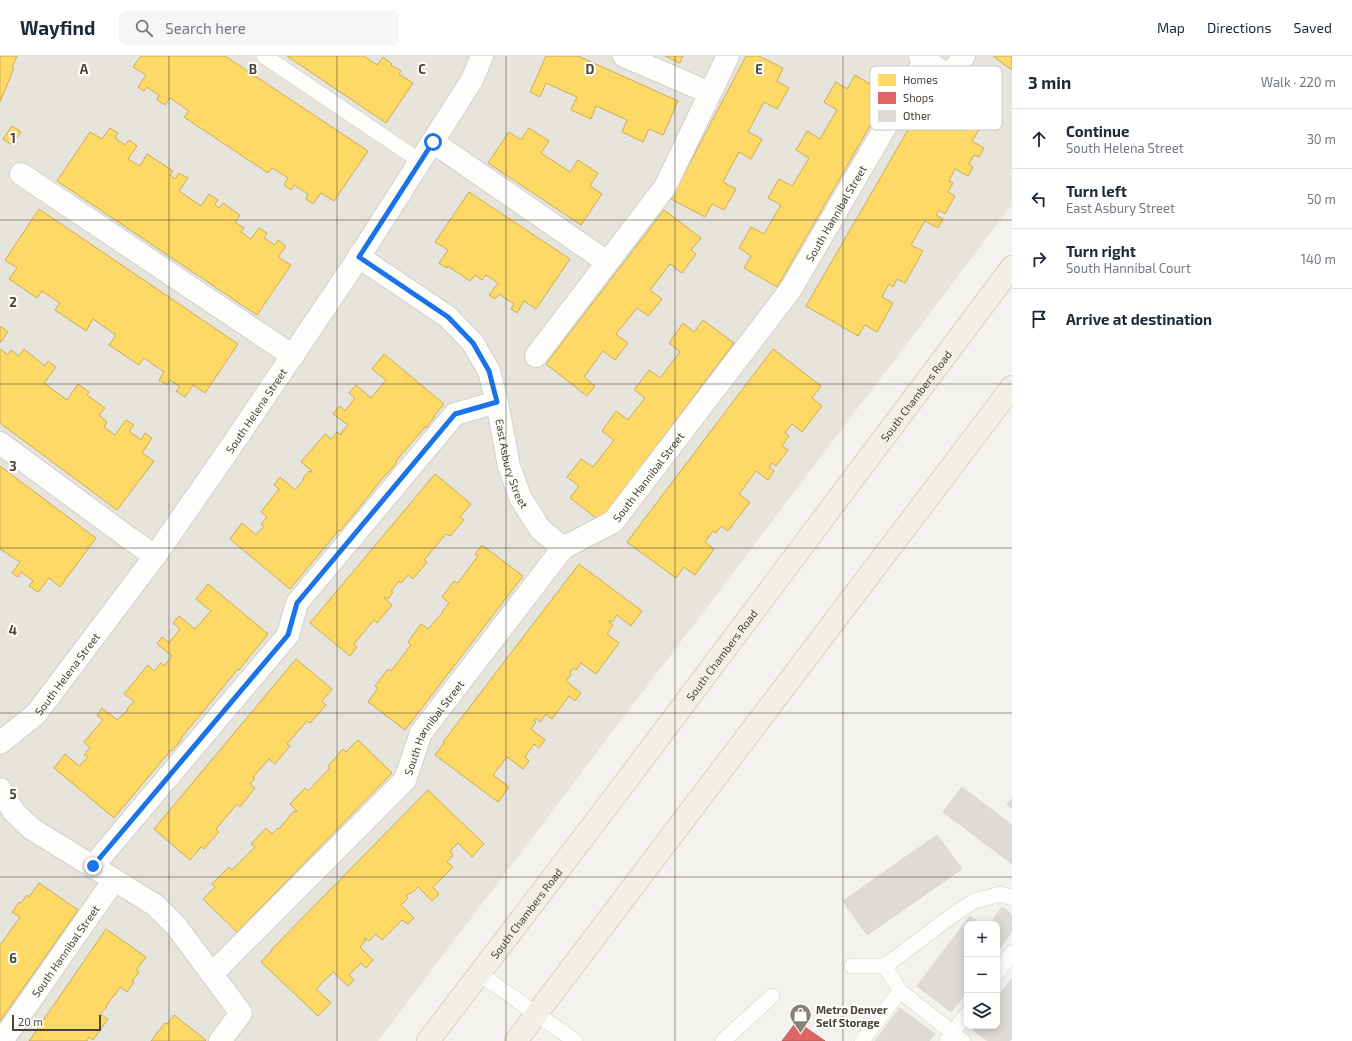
<!DOCTYPE html>
<html lang="en">
<head>
<meta charset="utf-8">
<style>
	:root { --surface:#fff; --page:#f6f6f7; --text:#1f2937; --muted:#747a83; --line:#e0e1e3 }
	body { margin:0; font-family:"Exo 2",sans-serif; background:var(--page); color:var(--text) }
	.controls { position:absolute; right:12px; bottom:12px; display:grid; overflow:hidden; border-radius:8px; box-shadow:0 2px 10px #0003 }
	.controls button { width:36px; height:36px; display:grid; place-items:center; padding:0; border:0; border-bottom:1px solid var(--line); background:var(--surface); color:var(--text); font:20px sans-serif }
	.scale { position:absolute; left:12px; bottom:10px; width:89px; box-sizing:border-box; padding-left:4px; border:2px solid #4b4439; border-top:0; font-size:11px; line-height:14px; white-space:nowrap; color:#4b4439; -webkit-text-stroke:3px #fff; paint-order:stroke }
	.stop { position:absolute; width:12px; height:12px; margin:-9px; border:3px solid #1a73e8; border-radius:50%; background:#fff }
	.stop.end { background:#1a73e8; border-color:#fff; box-shadow:0 1px 4px #0008 }
	.list { margin:0; padding:0; list-style:none }
	h2 { display:flex; justify-content:space-between; align-items:center; height:52px; margin:0; padding:0 16px; font-size:17px }
	h2 small { font-size:13px; font-weight:400; color:var(--muted) }
	.list li { display:grid; grid-template-columns:26px 1fr auto; gap:12px; align-items:center; box-sizing:border-box; height:60px; padding:0 16px; border-top:1px solid var(--line) }
	.list b { display:block; font-size:15px; white-space:nowrap }
	.list p { margin:0; font-size:13px; white-space:nowrap; color:var(--muted) }
	.list em { font-size:13px; font-style:normal; color:var(--muted) }
	.icon { flex:none; width:22px; height:22px; fill:none; stroke:currentColor; stroke-width:2; stroke-linecap:round; stroke-linejoin:round }
	.map { position:relative; flex:none; width:1012px; height:985px; overflow:hidden }
	header { display:flex; align-items:center; gap:24px; box-sizing:border-box; height:56px; padding:0 20px; background:var(--surface); border-bottom:1px solid var(--line) }
	header strong { font-size:19px }
	nav { display:flex; gap:22px; margin-inline-start:auto; font-size:14px }
	.search { width:280px; height:36px; background:var(--page); display:flex; align-items:center; gap:10px; box-sizing:border-box; padding:0 14px; border-radius:8px; color:var(--muted); font-size:15px }
	main { display:flex }
	aside { flex:1; background:var(--surface) }
	.map>svg:first-child { display:block }
	.residential { fill:#e7e4dc }
	.homes { fill:#ffd966; stroke:#c9ac58 }
	.shops { fill:#e06666; stroke:#b35c58 }
	.building { fill:#dedbd6; stroke:#dcd9d4 }
	.lines { fill:none; stroke-linecap:round; stroke-linejoin:round }
	.service-casing { stroke:#d2d0cb; stroke-width:16 }
	.minor-casing { stroke:#d2d0cb; stroke-width:24 }
	.primary-casing { stroke:#d6cebb; stroke-width:24 }
	.service { stroke:#fdfdfc; stroke-width:15 }
	.minor { stroke:#fdfdfc; stroke-width:22 }
	.primary { stroke:#f2efe6; stroke-width:22 }
	.route { stroke:#1a73e8; stroke-width:5 }
	.grid { fill:none; stroke:#4b4439; stroke-width:1; stroke-opacity:0.55 }
	.labels { text-anchor:middle; dominant-baseline:central; stroke-width:4; stroke-linejoin:round; paint-order:stroke }
	.street-label { font-size:11px; fill:#4b4439; stroke:#fff }
	.poi-label { font-size:11px; font-weight:bold; fill:#4b4439; stroke:#fff; text-anchor:start }
	.key { fill:#fff; stroke:#c9c7c4; stroke-width:1 }
	.key-label { font-size:11px; fill:#4b4439 }
	.grid-label { font-size:13px; text-anchor:middle; font-weight:bold; fill:#4b4439; stroke:#fff; stroke-width:4; stroke-linejoin:round; paint-order:stroke }
</style>
</head>
<body>
<header>
<strong>Wayfind</strong>
<div class="search"><svg class="icon" aria-label="search" viewBox="0 0 24 24"><circle cx="10" cy="10" r="6"/><path d="M15 15l6 6"/></svg>Search here</div>
<nav><a>Map</a><a>Directions</a><a>Saved</a></nav>
</header>
<main>
<div class="map">
<svg width="1012" height="985" viewBox="0 0 1012 985">
	<rect width="100%" height="100%" fill="#f4f2ee"/>
	<!-- residential -->
	<path class="residential" d="M 0,0 L 1012,0 L 1012,149 L 378,985 L 0,985 Z"/>
	<!-- homes -->
	<path class="homes" d="M 0,0 L 17,0 L 12,11 L 14,12 L 0,46 Z
		M 141,0 L 225,0 L 368,95 L 334,145 L 321,137 L 313,148 L 306,143 L 308,138 L 294,129 L 291,134 L 284,129 L 288,122 L 272,112 L 268,117 L 184,61 L 189,55 L 170,42 L 165,49 L 157,44 L 159,39 L 147,31 L 144,35 L 138,31 L 146,19 L 133,11 Z
		M 287,0 L 364,0 L 377,9 L 383,1 L 392,8 L 391,9 L 401,15 L 399,18 L 413,27 L 386,67 Z
		M 546,0 L 578,0 L 678,45 L 663,79 L 649,73 L 643,86 L 622,76 L 627,64 L 596,50 L 591,63 L 571,54 L 577,41 L 546,27 L 540,41 L 530,36 Z
		M 665,0 L 683,0 L 680,7 Z
		M 746,0 L 759,0 L 783,12 L 777,25 L 789,32 L 777,53 L 764,46 L 748,76 L 762,83 L 751,103 L 739,96 L 723,126 L 736,133 L 724,154 L 712,148 L 705,161 L 671,143 Z
		M 993,0 L 1012,0 L 1012,14 Z
		M 855,19 L 888,39 L 777,231 L 744,212 L 751,200 L 739,192 L 751,171 L 764,178 L 781,149 L 768,142 L 779,123 L 792,130 L 809,102 L 796,94 L 807,75 L 820,83 L 837,54 L 824,46 L 836,26 L 847,33 Z
		M 926,43 L 979,74 L 972,85 L 984,92 L 979,101 L 974,99 L 969,108 L 973,111 L 968,120 L 955,113 L 949,125 L 953,127 L 948,136 L 955,140 L 945,158 L 939,154 L 936,159 L 943,163 L 938,172 L 925,165 L 911,189 L 923,195 L 905,227 L 897,223 L 893,231 L 889,228 L 882,241 L 893,247 L 877,276 L 865,269 L 858,280 L 806,250 Z
		M 12,70 L 21,76 L 12,89 L 3,83 Z
		M 110,72 L 118,77 L 115,82 L 125,89 L 129,84 L 137,90 L 128,103 L 140,110 L 147,98 L 173,115 L 170,119 L 175,123 L 179,117 L 188,122 L 179,135 L 201,150 L 209,138 L 218,144 L 215,148 L 219,152 L 223,147 L 240,159 L 235,166 L 244,172 L 241,176 L 251,183 L 259,172 L 267,177 L 264,182 L 275,189 L 278,184 L 286,190 L 278,201 L 291,209 L 257,259 L 57,125 L 90,76 L 102,83 Z
		M 529,72 L 549,85 L 541,97 L 570,116 L 578,104 L 598,117 L 590,130 L 602,138 L 581,169 L 488,107 L 509,76 L 521,84 Z
		M 469,136 L 570,203 L 536,253 L 524,245 L 517,257 L 511,253 L 514,248 L 499,238 L 495,243 L 489,239 L 498,227 L 486,219 L 482,224 L 475,219 L 470,225 L 448,210 L 447,212 L 439,207 L 448,194 L 435,186 Z
		M 39,153 L 238,288 L 205,337 L 193,329 L 185,341 L 176,335 L 180,331 L 170,324 L 167,329 L 159,324 L 164,316 L 144,302 L 139,309 L 109,289 L 116,279 L 93,263 L 86,275 L 55,254 L 60,247 L 42,235 L 37,242 L 9,223 L 17,212 L 5,204 Z
		M 664,154 L 701,182 L 691,194 L 696,198 L 682,217 L 670,208 L 650,234 L 662,243 L 648,260 L 637,252 L 616,278 L 628,287 L 615,304 L 603,295 L 584,321 L 595,330 L 587,340 L 546,308 Z
		M 703,264 L 734,287 L 600,465 L 570,442 L 579,430 L 567,421 L 581,403 L 593,411 L 614,384 L 602,375 L 616,355 L 628,364 L 645,342 L 634,334 L 649,314 L 660,322 L 680,296 L 669,287 L 683,267 L 694,276 Z
		M 0,270 L 8,276 L 0,287 Z
		M 0,293 L 8,299 L 11,294 L 19,300 L 24,293 L 45,310 L 48,305 L 56,311 L 44,327 L 67,344 L 78,328 L 89,336 L 87,339 L 105,352 L 99,359 L 107,366 L 104,371 L 115,379 L 126,364 L 134,369 L 129,375 L 141,384 L 145,377 L 152,382 L 142,397 L 154,405 L 117,454 L 0,367 Z
		M 773,293 L 821,330 L 812,342 L 822,350 L 802,376 L 792,368 L 785,377 L 789,380 L 782,390 L 788,394 L 776,410 L 772,407 L 769,411 L 774,415 L 768,424 L 756,415 L 739,438 L 750,446 L 728,475 L 721,470 L 716,477 L 713,475 L 705,486 L 714,493 L 695,519 L 684,511 L 676,522 L 627,486 Z
		M 384,298 L 444,348 L 434,360 L 435,360 L 426,372 L 425,371 L 396,405 L 397,406 L 387,418 L 386,418 L 359,452 L 340,475 L 339,474 L 290,533 L 230,483 L 242,467 L 256,479 L 264,470 L 261,468 L 267,461 L 261,456 L 279,433 L 274,429 L 280,421 L 295,434 L 304,423 L 303,422 L 309,415 L 310,416 L 312,415 L 301,406 L 325,378 L 331,383 L 337,376 L 341,379 L 342,378 L 341,377 L 348,369 L 333,358 L 340,350 L 345,355 L 355,342 L 349,337 L 356,329 L 371,342 L 386,324 L 372,313 Z
		M 0,410 L 96,482 L 60,531 L 49,522 L 38,536 L 29,530 L 33,525 L 21,516 L 18,521 L 12,517 L 20,506 L 0,493 Z
		M 435,418 L 471,448 L 460,461 L 464,464 L 450,480 L 446,478 L 424,504 L 427,506 L 413,523 L 408,519 L 401,527 L 399,525 L 391,535 L 393,536 L 388,543 L 385,541 L 384,542 L 392,549 L 377,567 L 374,564 L 354,588 L 357,591 L 350,600 L 310,567 Z
		M 482,489 L 523,520 L 405,674 L 368,646 L 378,632 L 375,630 L 388,613 L 391,615 L 411,589 L 408,586 L 421,568 L 428,573 L 443,556 L 442,556 L 449,547 L 442,541 L 454,525 L 458,527 L 478,500 L 475,498 Z
		M 579,508 L 642,555 L 631,570 L 617,559 L 612,566 L 610,564 L 609,566 L 613,569 L 607,578 L 619,587 L 596,618 L 581,607 L 576,614 L 573,612 L 570,617 L 571,619 L 566,625 L 581,637 L 575,645 L 569,640 L 552,663 L 546,658 L 540,666 L 536,662 L 534,665 L 536,666 L 531,673 L 545,684 L 539,692 L 534,688 L 525,701 L 529,705 L 523,713 L 507,701 L 493,719 L 509,731 L 498,746 L 435,699 L 444,687 L 443,686 Z
		M 208,528 L 268,578 L 239,614 L 238,613 L 181,682 L 182,683 L 172,695 L 171,694 L 114,762 L 54,712 L 65,698 L 79,710 L 88,701 L 84,699 L 90,691 L 84,686 L 103,664 L 97,659 L 102,652 L 117,664 L 128,654 L 127,653 L 134,645 L 124,638 L 148,609 L 154,615 L 161,607 L 164,610 L 171,601 L 172,600 L 157,588 L 162,581 L 169,587 L 180,573 L 173,567 L 179,560 L 195,573 L 211,555 L 196,543 Z
		M 296,603 L 332,633 L 322,645 L 326,649 L 310,667 L 307,665 L 287,688 L 290,690 L 275,708 L 269,703 L 253,721 L 255,722 L 250,728 L 255,732 L 240,751 L 237,748 L 216,773 L 219,776 L 204,793 L 201,791 L 190,804 L 154,773 Z
		M 358,684 L 392,717 L 237,876 L 203,843 L 215,831 L 212,828 L 229,811 L 232,814 L 255,791 L 251,788 L 266,772 L 272,778 L 278,772 L 279,773 L 294,755 L 296,756 L 297,755 L 290,748 L 305,732 L 308,735 L 330,712 L 328,710 L 343,693 L 346,696 Z
		M 428,734 L 484,788 L 472,801 L 458,787 L 450,795 L 453,799 L 447,806 L 453,811 L 433,831 L 439,838 L 432,845 L 418,831 L 411,838 L 410,837 L 406,840 L 408,842 L 401,849 L 414,862 L 408,868 L 402,864 L 382,884 L 376,878 L 369,885 L 366,882 L 364,883 L 366,884 L 360,891 L 373,904 L 366,912 L 361,907 L 349,919 L 354,924 L 348,930 L 333,916 L 316,933 L 331,947 L 318,960 L 261,906 L 272,894 L 271,894 Z
		M 39,827 L 78,854 L 0,965 L 0,888 L 1,888 L 20,861 L 12,856 L 19,846 L 21,847 L 27,839 L 29,841 Z
		M 106,873 L 146,901 L 136,914 L 139,916 L 132,925 L 134,926 L 127,936 L 120,931 L 115,939 L 114,939 L 106,950 L 107,951 L 100,958 L 108,963 L 93,984 L 89,981 L 87,985 L 29,985 Z
		M 174,959 L 206,984 L 205,985 L 151,985 L 164,968 L 165,967 L 167,968 Z"/>
	<!-- shops -->
	<path class="shops" d="M 797,965 L 809,974 L 825,985 L 782,985 Z"/>
	<!-- building -->
	<path class="building" d="M 962,731 L 1012,769 L 1012,808 L 943,756 Z
		M 1012,742 L 1012,753 L 1007,749 Z
		M 937,779 L 962,813 L 867,879 L 843,845 Z
		M 1002,851 L 1012,859 L 1012,876 L 997,896 L 997,868 L 990,868 Z
		M 970,860 L 981,868 L 967,868 L 967,936 L 951,956 L 917,930 Z
		M 1012,922 L 1012,981 L 1009,985 L 988,985 L 973,974 L 976,970 L 997,970 L 997,942 Z
		M 900,952 L 935,978 L 929,985 L 875,985 Z"/>
	<g class="lines">
		<defs>
			<path id="service" d="M 264,0 L 420,105
				M 852,910 L 885,910 L 950,861 L 974,845 L 1001,838 L 1012,842
				M 997,917 L 1012,897
				M 480,918 L 575,985
				M 900,935 L 963,985
				M 947,984 L 967,958
				M 723,985 L 772,940
				M 862,985 L 900,935 L 885,910"/>
			<g id="minor">
				<path d="M 624,0 L 710,37"/>
				<path d="M 920,0 L 949,20 L 964,0"/>
				<path d="M 433,86 L 607,206"/>
				<path d="M 21,118 L 293,300"/>
				<path id="s1" d="M 359,201 L 448,261 L 473,287 L 489,315 L 497,346 L 509,410 L 520,441 L 540,473 L 563,492"/>
				<path d="M 536,300 L 665,131 L 728,0"/>
				<path d="M 0,387 L 129,482 L 155,500"/>
				<path id="s2" d="M 0,687 L 36,658 L 155,500 L 228,395 L 359,201 L 472,24 L 482,0"/>
				<path d="M 0,733 L 14,756 L 32,773 L 155,849 L 176,870 L 241,957 L 220,985"/>
				<path d="M 93,810 L 288,579 L 297,547 L 455,358 L 497,346"/>
				<path id="s3" d="M 212,918 L 405,724 L 421,677 L 563,492 L 613,466 L 791,233 L 925,3"/>
				<path id="s4" d="M 2,985 L 114,824"/>
			</g>
			<g id="primary">
				<path id="s5" d="M 428,985 L 618,736 L 1012,211"/>
				<path d="M 516,985 L 1012,331"/>
			</g>
		</defs>
		<!-- service casing -->
		<use href="#service" class="service-casing"/>
		<!-- minor casing -->
		<use href="#minor" class="minor-casing"/>
		<!-- primary casing -->
		<use href="#primary" class="primary-casing"/>
		<!-- service -->
		<use href="#service" class="service"/>
		<!-- minor -->
		<use href="#minor" class="minor"/>
		<!-- primary -->
		<use href="#primary" class="primary"/>
	</g>
	<g class="lines">
		<!-- route -->
		<path class="route" d="M 93,810 L 288,579 L 297,547 L 455,358 L 497,346 L 489,315 L 473,287 L 448,261 L 359,201 L 433,86"/>
	</g>
	<!-- grid -->
	<path class="grid" d="M 169,0 L 169,985M 337,0 L 337,985M 506,0 L 506,985M 675,0 L 675,985M 843,0 L 843,985M 0,164 L 1012,164M 0,328 L 1012,328M 0,492 L 1012,492M 0,657 L 1012,657M 0,821 L 1012,821"/>
	<!-- icons -->
	<defs>
		<symbol id="shop-pin" viewBox="-11 -11 22 30"><path d="M0 17L-7.5 6A9.5 9.5 0 1 1 7.5 6Z" fill="#868178" stroke="#fff"/><path d="M-5-2.5h2.3a2.7 3.5 0 0 1 5.4 0H5L5.5 6h-11ZM-1.5-2.5h3a1.5 2.3 0 0 0-3 0Z" fill="#fff"/></symbol>
	</defs>
	<g fill-rule="evenodd">
		<use href="#shop-pin" x="788" y="946" width="25" height="34"/>
	</g>
	<g class="labels">
		<!-- street labels -->
		<g class="street-label">
			<text stroke="none"><textPath href="#s3" startOffset="994">South Hannibal Street</textPath></text>
			<text stroke="none"><textPath href="#s5" startOffset="809">South Chambers Road</textPath></text>
			<text stroke="none"><textPath href="#s2" startOffset="421">South Helena Street</textPath></text>
			<text stroke="none"><textPath href="#s1" startOffset="271">East Asbury Street</textPath></text>
			<text stroke="none"><textPath href="#s3" startOffset="670">South Hannibal Street</textPath></text>
			<text stroke="none"><textPath href="#s5" startOffset="485">South Chambers Road</textPath></text>
			<text stroke="none"><textPath href="#s2" startOffset="97">South Helena Street</textPath></text>
			<text stroke="none"><textPath href="#s3" startOffset="334">South Hannibal Street</textPath></text>
			<text stroke="none"><textPath href="#s5" startOffset="161">South Chambers Road</textPath></text>
			<text stroke="none"><textPath href="#s4" startOffset="110">South Hannibal Street</textPath></text>
		</g>
		<!-- poi labels -->
		<g class="poi-label">
			<text x="816" y="953">Metro Denver<tspan x="816" dy="13">Self Storage</tspan></text>
		</g>
	</g>
	<!-- legend -->
	<rect x="870" y="10" width="132" height="64" rx="6" class="key"/>
	<rect x="878" y="18" width="18" height="12" fill="#ffd966"/>
	<rect x="878" y="36" width="18" height="12" fill="#e06666"/>
	<rect x="878" y="54" width="18" height="12" fill="#dedbd6"/>
	<g class="key-label">
		<text x="903" y="28">Homes</text>
		<text x="903" y="46">Shops</text>
		<text x="903" y="64">Other</text>
	</g>
	<g class="grid-label">
		<text x="84" y="18">A</text>
		<text x="253" y="18">B</text>
		<text x="422" y="18">C</text>
		<text x="590" y="18">D</text>
		<text x="759" y="18">E</text>
		<text x="13" y="87">1</text>
		<text x="13" y="251">2</text>
		<text x="13" y="415">3</text>
		<text x="13" y="579">4</text>
		<text x="13" y="743">5</text>
		<text x="13" y="907">6</text>
	</g>
</svg>
<div class="controls">
<button>+</button>
<button>−</button>
<button><svg class="icon" aria-label="layers" viewBox="0 0 24 24"><path d="M12 4l9 5-9 5-9-5zM3 14l9 5 9-5"/></svg></button>
</div>
<div class="scale">20 m</div>
<div class="stop" style="left:433px;top:86px"></div>
<div class="stop end" style="left:93px;top:810px"></div>
</div>
<aside>
<h2>3 min<small>Walk · 220 m</small></h2>
<ul class="list">
<li><svg class="icon" aria-label="ahead" viewBox="0 0 24 24"><path d="M12 20V5M6 11l6-6 6 6"/></svg><div><b>Continue</b><p>South Helena Street</p></div><em>30 m</em></li>
<li><svg class="icon" aria-label="left" viewBox="0 0 24 24"><path d="M17 20v-9H6M10 6l-5 5 5 5"/></svg><div><b>Turn left</b><p>East Asbury Street</p></div><em>50 m</em></li>
<li><svg class="icon" aria-label="right" viewBox="0 0 24 24"><path d="M7 20v-9h11M14 6l5 5-5 5"/></svg><div><b>Turn right</b><p>South Hannibal Court</p></div><em>140 m</em></li>
<li><svg class="icon" aria-label="arrive" viewBox="0 0 24 24"><path d="M6 21V4h12l-3 4 3 4H6"/></svg><div><b>Arrive at destination</b></div></li>
</ul>
</aside>
</main>
</body>
</html>
